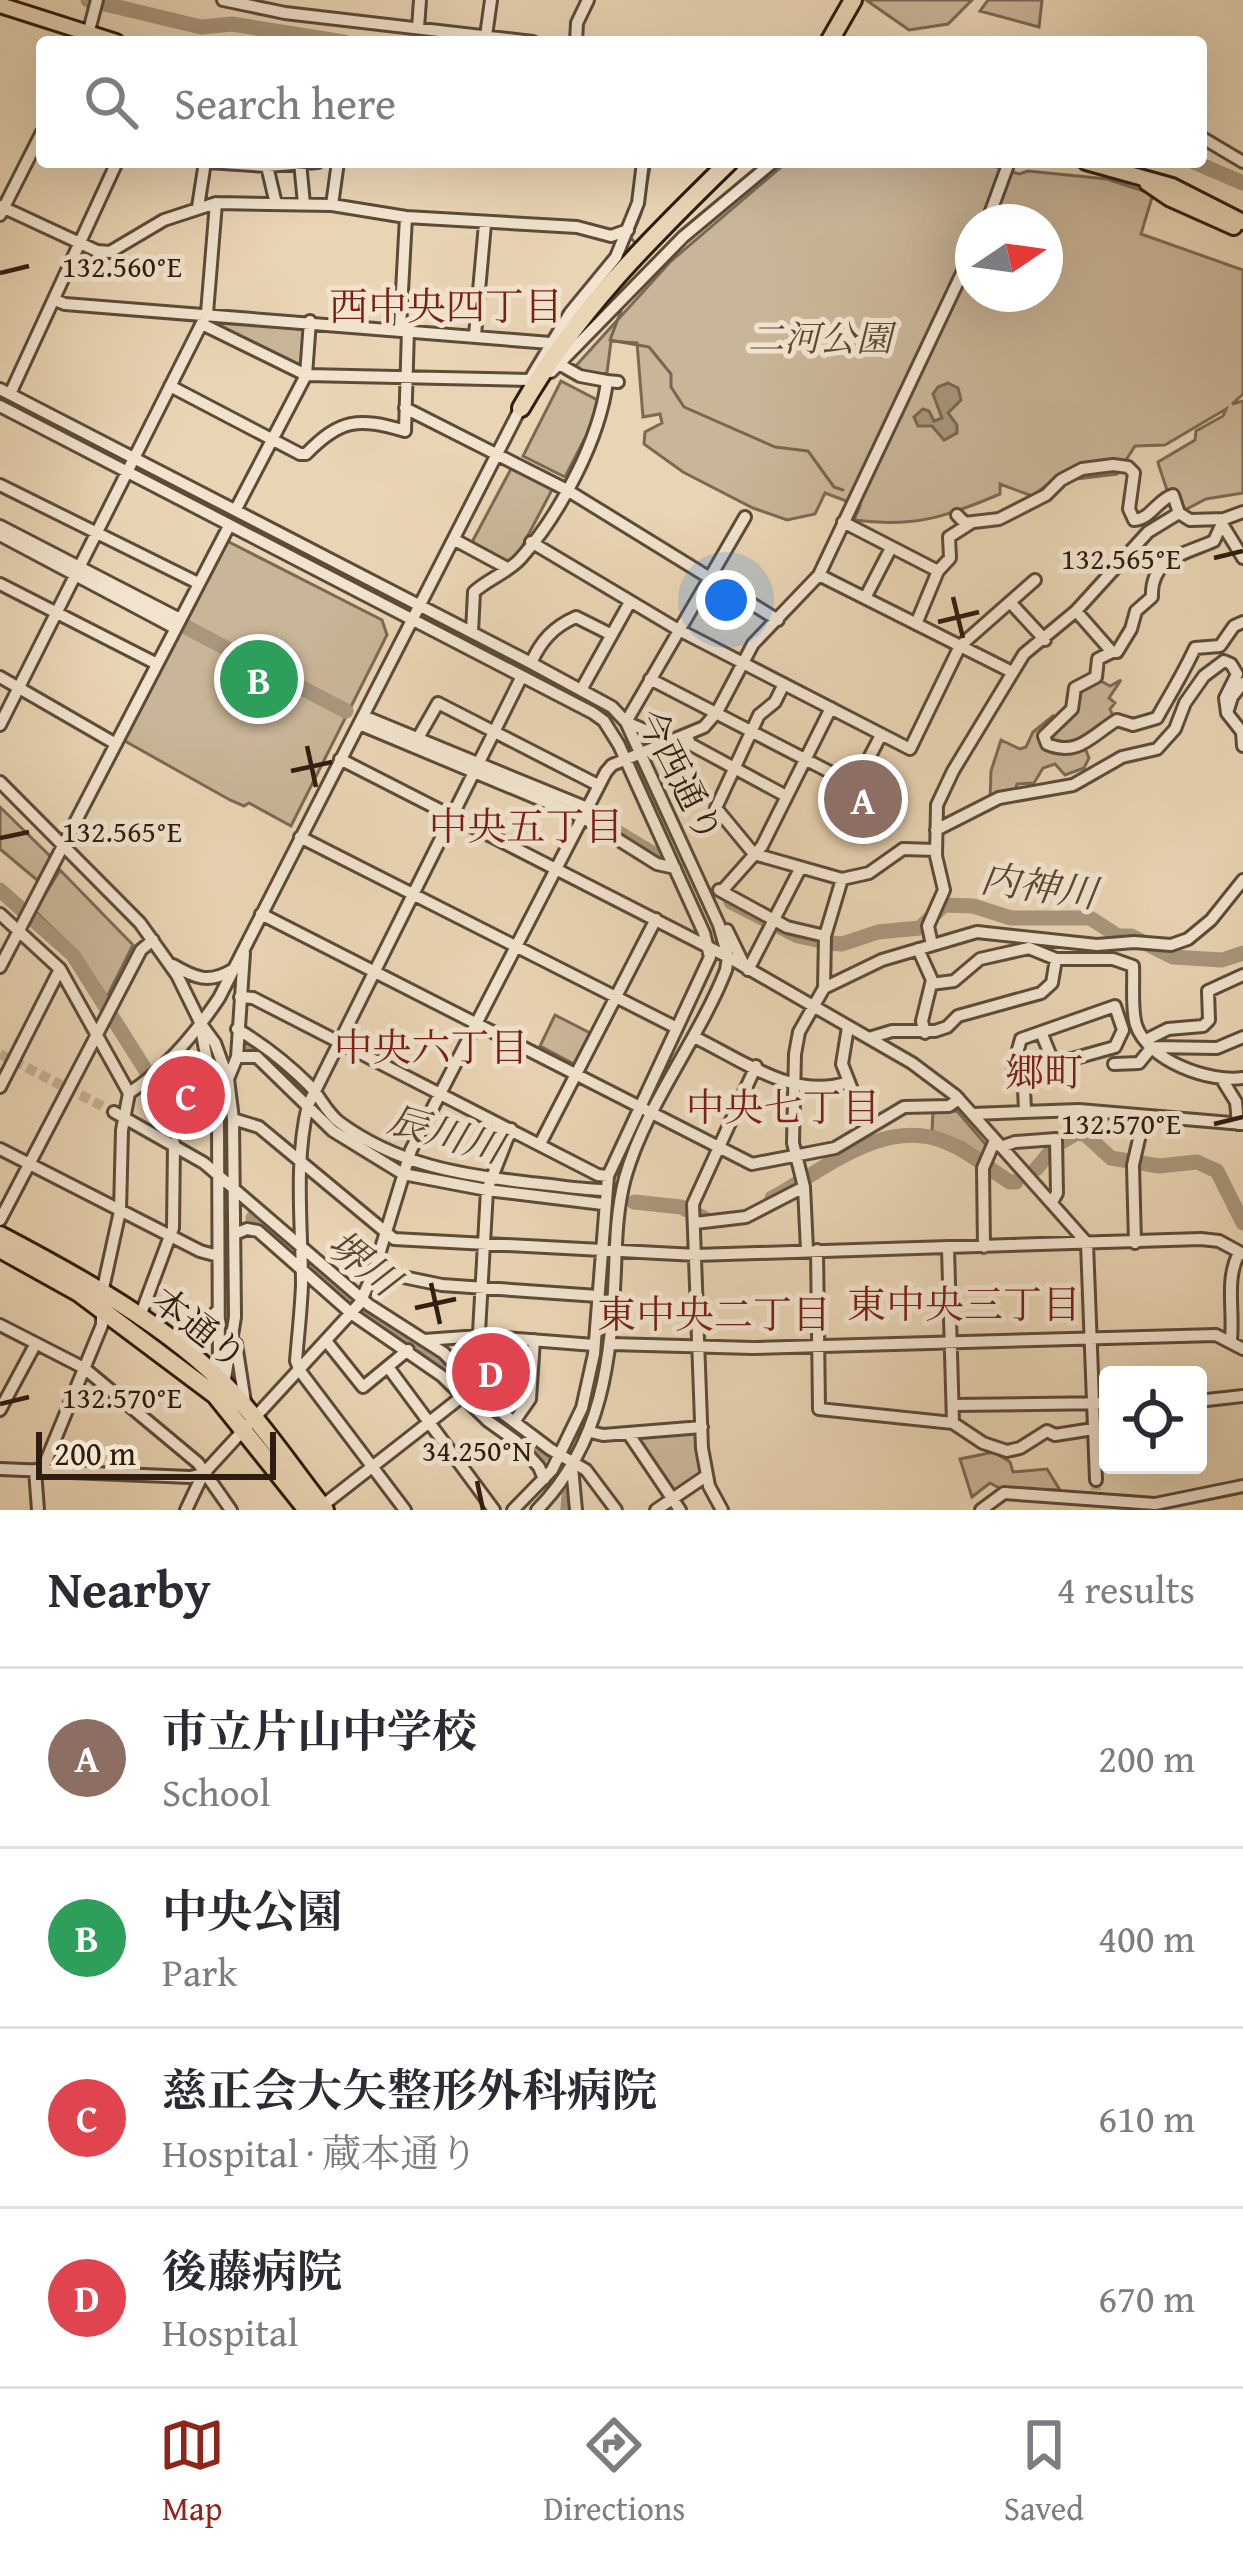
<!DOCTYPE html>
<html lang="en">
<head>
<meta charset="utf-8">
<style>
	:root { --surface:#fff; --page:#f2f2f3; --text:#2b2b33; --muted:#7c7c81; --line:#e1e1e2; --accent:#8f2418 }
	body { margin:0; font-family:"Gentium Book Plus","Noto Serif JP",serif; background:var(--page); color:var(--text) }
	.controls { position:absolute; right:36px; bottom:36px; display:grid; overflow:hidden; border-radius:12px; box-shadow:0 12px 48px #0002 }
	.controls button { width:108px; height:108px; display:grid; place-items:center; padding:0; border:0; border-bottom:3px solid var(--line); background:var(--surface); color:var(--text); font:60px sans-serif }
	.compass { position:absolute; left:955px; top:204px; width:108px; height:108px; border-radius:50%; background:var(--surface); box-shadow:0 12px 48px #0002; rotate:77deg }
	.scale { position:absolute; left:36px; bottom:30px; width:240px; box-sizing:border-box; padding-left:12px; border:6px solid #2e1d10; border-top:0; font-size:33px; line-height:42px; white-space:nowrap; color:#2e1d10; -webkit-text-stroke:9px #f1e3ce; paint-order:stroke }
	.you { position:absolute; left:726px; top:600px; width:42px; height:42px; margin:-30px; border:9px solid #fff; border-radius:50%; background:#1a73e8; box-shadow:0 0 0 18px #1a73e833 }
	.badge { display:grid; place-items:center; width:78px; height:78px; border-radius:50%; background:var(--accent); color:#fff; font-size:39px; font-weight:700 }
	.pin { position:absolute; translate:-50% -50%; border:6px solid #fff; box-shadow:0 3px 12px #0006 }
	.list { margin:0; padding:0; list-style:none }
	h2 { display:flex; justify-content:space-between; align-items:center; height:156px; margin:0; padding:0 48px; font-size:51px }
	h2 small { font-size:39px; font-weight:400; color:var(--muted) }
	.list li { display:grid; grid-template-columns:78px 1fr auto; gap:36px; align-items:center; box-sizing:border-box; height:180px; padding:0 48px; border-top:3px solid var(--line) }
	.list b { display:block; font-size:45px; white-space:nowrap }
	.list p { margin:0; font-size:39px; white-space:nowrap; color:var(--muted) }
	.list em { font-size:39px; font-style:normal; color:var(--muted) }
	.icon { flex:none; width:66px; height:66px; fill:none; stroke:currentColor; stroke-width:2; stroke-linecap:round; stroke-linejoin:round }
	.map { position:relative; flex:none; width:1243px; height:1510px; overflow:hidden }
	.search { position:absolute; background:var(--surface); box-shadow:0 12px 48px #0002; left:36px; right:36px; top:36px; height:132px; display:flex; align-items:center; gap:30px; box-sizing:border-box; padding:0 42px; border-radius:12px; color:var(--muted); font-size:45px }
	.sheet { height:876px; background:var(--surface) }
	nav { display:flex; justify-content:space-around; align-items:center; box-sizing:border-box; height:168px; border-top:3px solid var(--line); background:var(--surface); font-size:33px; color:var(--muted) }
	nav a { display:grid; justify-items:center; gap:6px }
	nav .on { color:var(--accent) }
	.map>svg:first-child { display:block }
	.green { fill:#c9b597; stroke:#7c6954; stroke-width:3; fill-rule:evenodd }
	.water { fill:#a9967c; stroke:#786651; stroke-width:3 }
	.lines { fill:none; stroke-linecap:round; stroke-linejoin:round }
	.stream { stroke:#786651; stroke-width:3 }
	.river { stroke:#a9967c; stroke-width:15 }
	.minor-tunnel { stroke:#c4af92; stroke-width:10; stroke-dasharray:10 5; stroke-linecap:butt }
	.minor-casing { stroke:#5d4b39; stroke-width:16 }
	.major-casing { stroke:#2e1d10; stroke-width:20 }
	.highway-casing { stroke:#2e1d10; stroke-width:22 }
	.minor { stroke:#f1e3ce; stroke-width:10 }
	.major { stroke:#e9d4b3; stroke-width:14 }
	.highway { stroke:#e9d4b3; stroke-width:16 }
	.ticks { fill:none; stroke:#2e1d10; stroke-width:4.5 }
	.labels { text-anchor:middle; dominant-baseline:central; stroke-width:10; stroke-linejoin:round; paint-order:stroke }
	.park-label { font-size:36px; font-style:italic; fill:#5c4b38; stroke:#f1e3ce }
	.street-label { font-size:36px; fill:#2e1d10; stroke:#f1e3ce }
	.neighbourhood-label { font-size:39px; fill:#7a1f14; stroke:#f1e3ce }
	.water-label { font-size:39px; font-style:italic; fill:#594736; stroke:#f1e3ce }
	.ticks-label { font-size:30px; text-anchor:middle; fill:#2e1d10; stroke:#f1e3ce; stroke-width:10; stroke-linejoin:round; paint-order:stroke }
</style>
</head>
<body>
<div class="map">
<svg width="1243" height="1510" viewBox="0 0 1243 1510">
	<rect width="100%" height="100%" fill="#e9d4b3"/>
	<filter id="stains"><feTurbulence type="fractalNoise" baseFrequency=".00167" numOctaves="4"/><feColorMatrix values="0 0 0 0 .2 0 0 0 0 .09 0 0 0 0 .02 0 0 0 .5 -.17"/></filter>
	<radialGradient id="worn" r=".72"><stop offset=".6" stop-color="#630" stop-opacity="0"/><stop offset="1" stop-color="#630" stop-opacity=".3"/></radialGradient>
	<!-- green -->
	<path class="green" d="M 866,0 L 972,0 L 948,24 L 909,30 Z
		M 988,0 L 1042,0 L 1039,27 L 980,11 Z
		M 787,162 L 981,162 L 1019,174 L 1028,171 L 1107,179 L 1153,194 L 1141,234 L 1243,270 L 1243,394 L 1232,404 L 1243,401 L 1243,493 L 1206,499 L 1183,511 L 1174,492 L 1167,490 L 1159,466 L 1158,462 L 1195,440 L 1196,431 L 1223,416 L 1226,409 L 1165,445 L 1135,446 L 1117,474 L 1051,482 L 1032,496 L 1000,484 L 1000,494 C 946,517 914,528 854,520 L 860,506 L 825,493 L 815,514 L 787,520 L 753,508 L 683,472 L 644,444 L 645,432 L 662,423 L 660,414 L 643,417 L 637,343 L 611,341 L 607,373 L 594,375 L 573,369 L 671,261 ZM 973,222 L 1045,222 L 1045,294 L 973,294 Z
		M 224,317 L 304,325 L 302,369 L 218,329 Z
		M 561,381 L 603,403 L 565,477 L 523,456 Z
		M 512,467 L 553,488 L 516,558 L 506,563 L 471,544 Z
		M 229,542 L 382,620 L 387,635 L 291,826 L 249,803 L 244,806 L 230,800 L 123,740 L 222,543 Z
		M 1097,679 L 1110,686 L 1121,680 L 1109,698 L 1115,703 L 1110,709 L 1114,718 L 1082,741 L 1089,758 L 1084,768 L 1065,775 L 1055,764 L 1043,768 L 1034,783 L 1017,784 L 1015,791 L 990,800 L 991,771 L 1001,740 L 1020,749 L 1026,747 L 1033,732 L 1053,716 L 1058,723 L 1076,691 Z
		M 0,807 L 53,859 L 37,880 L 0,849 Z
		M 60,870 L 133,945 L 107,997 L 77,952 L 35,911 Z
		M 555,1015 L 590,1033 L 574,1064 L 540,1046 Z
		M 957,1111 L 987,1146 L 983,1156 L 963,1143 L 932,1131 L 933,1112 Z
		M 698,1430 L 701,1474 L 672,1495 L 631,1435 Z
		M 994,1452 L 1010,1462 L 1013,1472 L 1047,1469 L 1060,1490 L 1003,1490 L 990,1483 L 972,1497 L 960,1459 Z"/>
	<!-- water -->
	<path class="water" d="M 948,383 L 958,388 L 961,400 L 948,413 L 957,425 L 957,433 L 944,440 L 932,426 L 918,426 L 914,417 L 923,409 L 929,411 L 934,421 L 942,418 L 933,394 L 938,387 Z"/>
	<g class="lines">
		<!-- stream -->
		<path class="stream" d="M 637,245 L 631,238 L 641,214 L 651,162
			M 622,308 L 610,340 L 649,347 L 671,374 L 671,387 L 684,407 L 775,447 L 808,451 L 834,487 L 843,490"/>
		<!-- river -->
		<path class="river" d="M 88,0 L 201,27 L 232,24 L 344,42
			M 1194,162 L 1243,183
			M 184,626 L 346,711
			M 572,805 L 657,856
			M 0,890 L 73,955 L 184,1131
			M 731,902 L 798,936 L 821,941
			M 830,943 L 842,944 L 878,932 L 920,928 L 944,905 L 973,906 L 1011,918 L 1090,918 L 1118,936 L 1131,936 L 1173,957 L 1222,960 L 1243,953
			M 252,1045 L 302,1092 L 316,1110
			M 364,1145 C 428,1184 515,1190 588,1194
			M 1036,1169 L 1056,1145 L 1077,1133 L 1086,1135 L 1111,1158 L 1159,1166 L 1197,1162 L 1217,1171 L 1243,1223
			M 772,1198 C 823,1171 883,1116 946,1142 C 969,1151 989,1169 1010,1182 L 1016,1182
			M 634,1202 L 681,1207 L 704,1218
			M 253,1218 L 329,1277 L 352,1301 L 446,1367 L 488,1414 L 542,1455
			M 568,1510 L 569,1496"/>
		<!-- minor-tunnel -->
		<path class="minor-tunnel" d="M 0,1054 L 114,1112
			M 1096,1480 L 1096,1510"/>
		<defs>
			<path id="minor" d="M 223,0 L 285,13 L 533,42
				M 418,28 L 420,0
				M 486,36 L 491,0
				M 86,42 L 97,0
				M 576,42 L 577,23 L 588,0
				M 1201,137 L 1243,162
				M 208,162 L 267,166 L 318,162
				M 266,162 L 276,204
				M 300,162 L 304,204
				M 332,205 L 338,162
				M 0,206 L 97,251 L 110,252 L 164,220 L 216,203 L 332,205 L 406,217 L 577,227 L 611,236 L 628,230
				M 198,207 L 205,162
				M 0,215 L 42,132
				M 987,222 L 1009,162
				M 55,300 L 65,304 L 550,343
				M 202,324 L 306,375 L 530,380
				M 400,328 L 406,217
				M 475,335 L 485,224
				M 559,364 L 580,376 L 607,381
				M 551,372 L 683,237 L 773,162
				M 532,376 L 570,313 L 616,257 L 638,203 L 643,162
				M 170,386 L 300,454 L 306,454 C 340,419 358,417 405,431 L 408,329
				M 0,389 L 531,663 L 612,707 L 626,722 L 719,925 L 728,957 L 726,970 C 698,1041 646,1104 625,1178 C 617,1208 616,1239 615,1270 C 611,1359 603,1443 537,1510
				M 10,394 L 117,162
				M 0,406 L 593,713 L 604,721 L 619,745 L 704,933 L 710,957 L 608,1176 L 594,1354 L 582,1408 L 552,1470 L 513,1510
				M 405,408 L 567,490 L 778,620
				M 0,485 L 198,583
				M 236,509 L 306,375 L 310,321
				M 957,515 L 965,523 L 999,519 L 1046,495 L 1061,480 L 1082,469 L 1113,465 L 1128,467 L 1134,473 L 1129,509 L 1134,520 C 1151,519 1157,500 1173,495 L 1179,513 L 1190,520 L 1224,519 L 1214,541 C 1185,554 1150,558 1152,597 L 1136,611 L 1131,629 L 1117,652 L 1112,652
				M 1224,519 L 1243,512
				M 843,522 L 938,571
				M 1222,524 L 1243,558
				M 0,526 L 180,619
				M 0,535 L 175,628
				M 455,540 L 507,568
				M 531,542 L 677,629 L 910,749 L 960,646 L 1035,580
				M 819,575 L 1012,672
				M 0,584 L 157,664
				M 865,598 L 891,548
				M 1010,602 L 1045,640
				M 1076,611 L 1112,652 L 1098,659 L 1096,677 L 1075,688 L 1072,709 L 1044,736 L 1047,744 C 1078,757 1091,736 1117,720 L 1133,725 L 1157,718 C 1171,693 1184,672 1195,648 L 1220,646 L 1234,626 L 1243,622
				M 916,624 L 938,571 L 950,558 L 949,537 L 971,523
				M 472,632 L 474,592 C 488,579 509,572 521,558 C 560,514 600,439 607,381 L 618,382
				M 531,663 C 541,641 553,627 576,617 L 610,634
				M 0,677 L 116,744
				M 650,679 L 855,785 L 881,735
				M 1243,683 L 1232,697 L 1227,713 L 1242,732 L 1243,746
				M 784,684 L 775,702 L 759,715 L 716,808 L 754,854 L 842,879 L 869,873 L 903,849 L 936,850
				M 581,690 L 630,602
				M 363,716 L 587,808
				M 359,724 L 582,817 L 657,864 L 675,868
				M 0,725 L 207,313 L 216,203
				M 687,736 L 690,744 L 786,796
				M 418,738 L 438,703 L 598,785
				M 671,741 L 626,722 L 745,517
				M 340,759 L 728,957 L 912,1063 L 956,1096 L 1087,1243 L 1096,1480
				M 0,782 L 140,923 L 177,975 L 201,1024 L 215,1043 L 228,1079 L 233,1119 L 235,1317 L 224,1385
				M 936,830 L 999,798 L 1073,785 L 1122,757 L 1157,749 L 1175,729 L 1185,703 L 1204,676 L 1224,661 L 1231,664 L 1237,674 L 1225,698 L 1227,713
				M 300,837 L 677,1028
				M 719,890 L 787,927 L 825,936
				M 722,891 L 762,846 L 831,708
				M 0,914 L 60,969 L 129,1093
				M 261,914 L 752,1164 L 835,1148 L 904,1107 L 949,1106 L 959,1099
				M 727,930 L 745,967
				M 932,945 L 928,926 L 944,890 L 936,856 L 937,805 L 953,771 L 1024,654 L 1076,611 L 1148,532 L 1179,513
				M 918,949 L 932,980 L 922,1021 L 925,1033
				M 173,965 C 195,978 209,984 232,970
				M 0,967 L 229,526
				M 748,970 L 800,869
				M 931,984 L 954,981 L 980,959 L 1029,948 L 1056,959 L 1113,959 L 1133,966 C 1134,984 1131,1008 1136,1025 C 1148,1061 1210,1083 1243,1078
				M 824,988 L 825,936 L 842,879
				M 240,997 L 253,998 L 598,1175 L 608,1176
				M 848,1027 L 842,1064 L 867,1128
				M 201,1028 L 218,1120 L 219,1379
				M 237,1029 C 264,1045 288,1064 310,1086 C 321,1098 326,1112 339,1122 C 397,1165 461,1175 531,1183 C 556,1185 581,1190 605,1190
				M 694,1037 C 742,1060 795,1101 848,1082
				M 869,1038 L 892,1031 L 935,1031 L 947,1027 L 958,1016 L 1041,993 L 1052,983 L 1056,959
				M 1146,1040 L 1168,1029 L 1203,1026 L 1209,1020 L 1208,991 L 1243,975
				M 237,1057 L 257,1057 L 333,1131 L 403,1174 L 487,1190 L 603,1204
				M 1114,1064 L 1139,1063 L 1152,1047 L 1217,1048 L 1243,1037
				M 228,1079 L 237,1057 L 244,953
				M 1223,1081 L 1236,1102 L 1238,1124
				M 0,1087 L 60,969
				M 1025,1111 L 1024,1088 L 1013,1067 L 1021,1039 L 1115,1006 L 1123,1030 L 1115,1047 L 1054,1064 L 1041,1032
				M 114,1112 L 204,1163 L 369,1305 L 444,1353 L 493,1406 L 550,1449 L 586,1470 L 616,1510
				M 972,1114 L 1079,1110 L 1243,1124
				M 233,1119 L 259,1127 L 394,1239 L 696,1255 L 1201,1239 L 1219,1241 L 1243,1254
				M 540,1144 L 656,919
				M 1001,1147 L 1015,1142 L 1056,1139 L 1057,1193 L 1052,1202
				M 0,1149 L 200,1251 L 218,1256
				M 0,1220 L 141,950 L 153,940
				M 695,1223 L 746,1217 L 804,1187
				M 235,1234 L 247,1229 L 258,1231 L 352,1314 L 442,1376 L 488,1421 L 516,1441 L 539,1467 L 544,1479
				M 1135,1243 L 1133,1165 L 1144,1117
				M 984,1247 L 983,1168 L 995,1140
				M 948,1248 L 953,1423
				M 807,1250 L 804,1187 L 793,1143 L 795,1054 L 799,1032 L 824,988 L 882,960 L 977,932 L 1097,945 L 1134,942 L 1171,945 L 1188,939 L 1211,920 L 1243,880
				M 817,1250 L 819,1409 L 953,1423 L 983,1443 L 1007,1451 L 1020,1448 L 1047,1431 L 1055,1435 L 1093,1429
				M 374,1271 L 442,1285 L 598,1296
				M 102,1293 L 120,1211 L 122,1130 L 129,1093 C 166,1069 195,1034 219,998 L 522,405
				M 139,1319 L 173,1228 L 174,1143
				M 0,1325 L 84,1368 L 198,1463 L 231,1510
				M 173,1338 L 199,1332 L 216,1312
				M 424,1340 L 479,1336 L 594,1345
				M 1231,1340 C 1234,1309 1225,1280 1239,1253
				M 327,1342 L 363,1387 L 408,1350
				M 236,1344 L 245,1402
				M 611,1344 L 753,1348 L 1216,1335 L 1243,1349
				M 388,1367 L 494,1510
				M 469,1377 L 477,1368 L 487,1190 L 511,1129
				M 1198,1401 L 1243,1396
				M 953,1405 L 1108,1403
				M 0,1410 L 35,1345
				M 514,1422 L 530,1399 L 534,1340
				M 591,1432 L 603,1435 L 702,1427
				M 628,1433 L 680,1510
				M 572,1467 L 576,1510
				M 0,1469 L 190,1477 L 203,1474 L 360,1303 L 374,1271 L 411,1150 L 606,772 L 612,765 L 704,727 L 717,712 L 753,644 L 819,575 L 973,250
				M 35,1470 L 38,1510
				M 42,1471 L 102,1325 L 102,1312
				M 322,1506 L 464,1395
				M 186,1510 L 203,1474
				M 405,1510 L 300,1371 L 296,1361 C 298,1336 301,1310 302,1285 C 302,1225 294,1164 308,1105 L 522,676
				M 656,1510 L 706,1476
				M 722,1510 L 709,1486 L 702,1448 L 693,1204 L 756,1066
				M 981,1510 L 1004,1493 L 1155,1504 L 1243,1486"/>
			<path id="major" d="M 0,5 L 116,42
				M 1086,162 L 1172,186 L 1243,222
				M 1147,183 L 1169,198 L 1234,227"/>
			<path id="highway" d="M 829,42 L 853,0
				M 521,408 C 576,312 650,239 729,162
				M 0,1235 C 78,1276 171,1327 232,1392 C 266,1428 294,1471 325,1510
				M 0,1249 L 79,1293 L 215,1395 L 307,1510"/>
		</defs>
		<!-- minor casing -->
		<use href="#minor" class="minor-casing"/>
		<!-- major casing -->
		<use href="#major" class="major-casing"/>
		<!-- highway casing -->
		<use href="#highway" class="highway-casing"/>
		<!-- minor -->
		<use href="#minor" class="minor"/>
		<!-- major -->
		<use href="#major" class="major"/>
		<!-- highway -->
		<use href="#highway" class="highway"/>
	</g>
	<!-- ticks -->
	<path class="ticks" d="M 0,273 L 29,266M 1214,558 L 1243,551M 953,597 L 963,638M 938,622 L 979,612M 307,746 L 316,787M 291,771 L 332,762M 0,838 L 29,832M 1214,1124 L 1243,1117M 431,1283 L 440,1324M 415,1308 L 456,1299M 0,1404 L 29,1397M 477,1481 L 483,1510"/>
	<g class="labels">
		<!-- park labels -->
		<g class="park-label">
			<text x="820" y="337">二河公園</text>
		</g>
		<!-- street labels -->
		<g class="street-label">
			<text transform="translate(681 775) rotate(63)">今西通り</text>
			<text transform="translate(200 1327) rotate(38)">本通り</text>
		</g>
		<!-- neighbourhood labels -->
		<g class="neighbourhood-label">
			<text x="446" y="305">西中央四丁目</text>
			<text x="526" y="825">中央五丁目</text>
			<text x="431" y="1046">中央六丁目</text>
			<text x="1044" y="1071">郷町</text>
			<text x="783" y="1106">中央七丁目</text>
			<text x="964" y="1303">東中央三丁目</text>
			<text x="714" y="1313">東中央二丁目</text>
		</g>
		<!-- water labels -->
		<g class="water-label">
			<text transform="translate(1039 885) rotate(8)">内神川</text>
			<text transform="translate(446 1133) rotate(16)">辰川川</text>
			<text transform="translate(364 1262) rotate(38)">堺川</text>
		</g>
	</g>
	<g class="ticks-label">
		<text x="122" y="277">132.560°E</text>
		<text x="1121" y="569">132.565°E</text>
		<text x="122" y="842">132.565°E</text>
		<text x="1121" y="1134">132.570°E</text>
		<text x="122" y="1408">132.570°E</text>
		<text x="477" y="1461">34.250°N</text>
	</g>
	<rect width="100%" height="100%" filter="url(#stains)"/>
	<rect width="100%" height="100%" fill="url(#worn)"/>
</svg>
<div class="controls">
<button><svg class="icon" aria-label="locate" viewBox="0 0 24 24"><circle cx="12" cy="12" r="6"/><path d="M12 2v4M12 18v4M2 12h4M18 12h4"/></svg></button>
</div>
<svg class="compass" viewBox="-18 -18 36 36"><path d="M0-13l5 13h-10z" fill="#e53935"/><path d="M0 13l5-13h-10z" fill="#7c7c81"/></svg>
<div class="scale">200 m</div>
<div class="you"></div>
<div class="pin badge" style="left:863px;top:799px;background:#8d6e63">A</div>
<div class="pin badge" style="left:259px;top:679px;background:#2e9e5b">B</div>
<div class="pin badge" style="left:186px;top:1095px;background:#e0444e">C</div>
<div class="pin badge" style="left:491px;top:1372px;background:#e0444e">D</div>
<div class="search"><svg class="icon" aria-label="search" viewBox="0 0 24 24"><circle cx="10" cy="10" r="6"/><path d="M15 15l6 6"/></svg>Search here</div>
</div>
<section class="sheet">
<h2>Nearby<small>4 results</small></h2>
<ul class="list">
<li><span class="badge" style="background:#8d6e63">A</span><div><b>市立片山中学校</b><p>School</p></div><em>200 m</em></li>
<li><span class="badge" style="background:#2e9e5b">B</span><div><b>中央公園</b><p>Park</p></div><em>400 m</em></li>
<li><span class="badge" style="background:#e0444e">C</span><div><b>慈正会大矢整形外科病院</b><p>Hospital · 蔵本通り</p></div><em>610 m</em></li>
<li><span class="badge" style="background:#e0444e">D</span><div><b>後藤病院</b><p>Hospital</p></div><em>670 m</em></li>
</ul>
</section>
<nav>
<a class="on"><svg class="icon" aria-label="map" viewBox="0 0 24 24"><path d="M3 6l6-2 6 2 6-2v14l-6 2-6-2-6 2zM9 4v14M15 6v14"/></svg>Map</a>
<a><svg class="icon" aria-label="directions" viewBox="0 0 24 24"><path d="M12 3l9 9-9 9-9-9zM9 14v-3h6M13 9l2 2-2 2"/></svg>Directions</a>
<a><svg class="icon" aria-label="saved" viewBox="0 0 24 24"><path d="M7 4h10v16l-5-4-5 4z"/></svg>Saved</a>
</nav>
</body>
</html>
